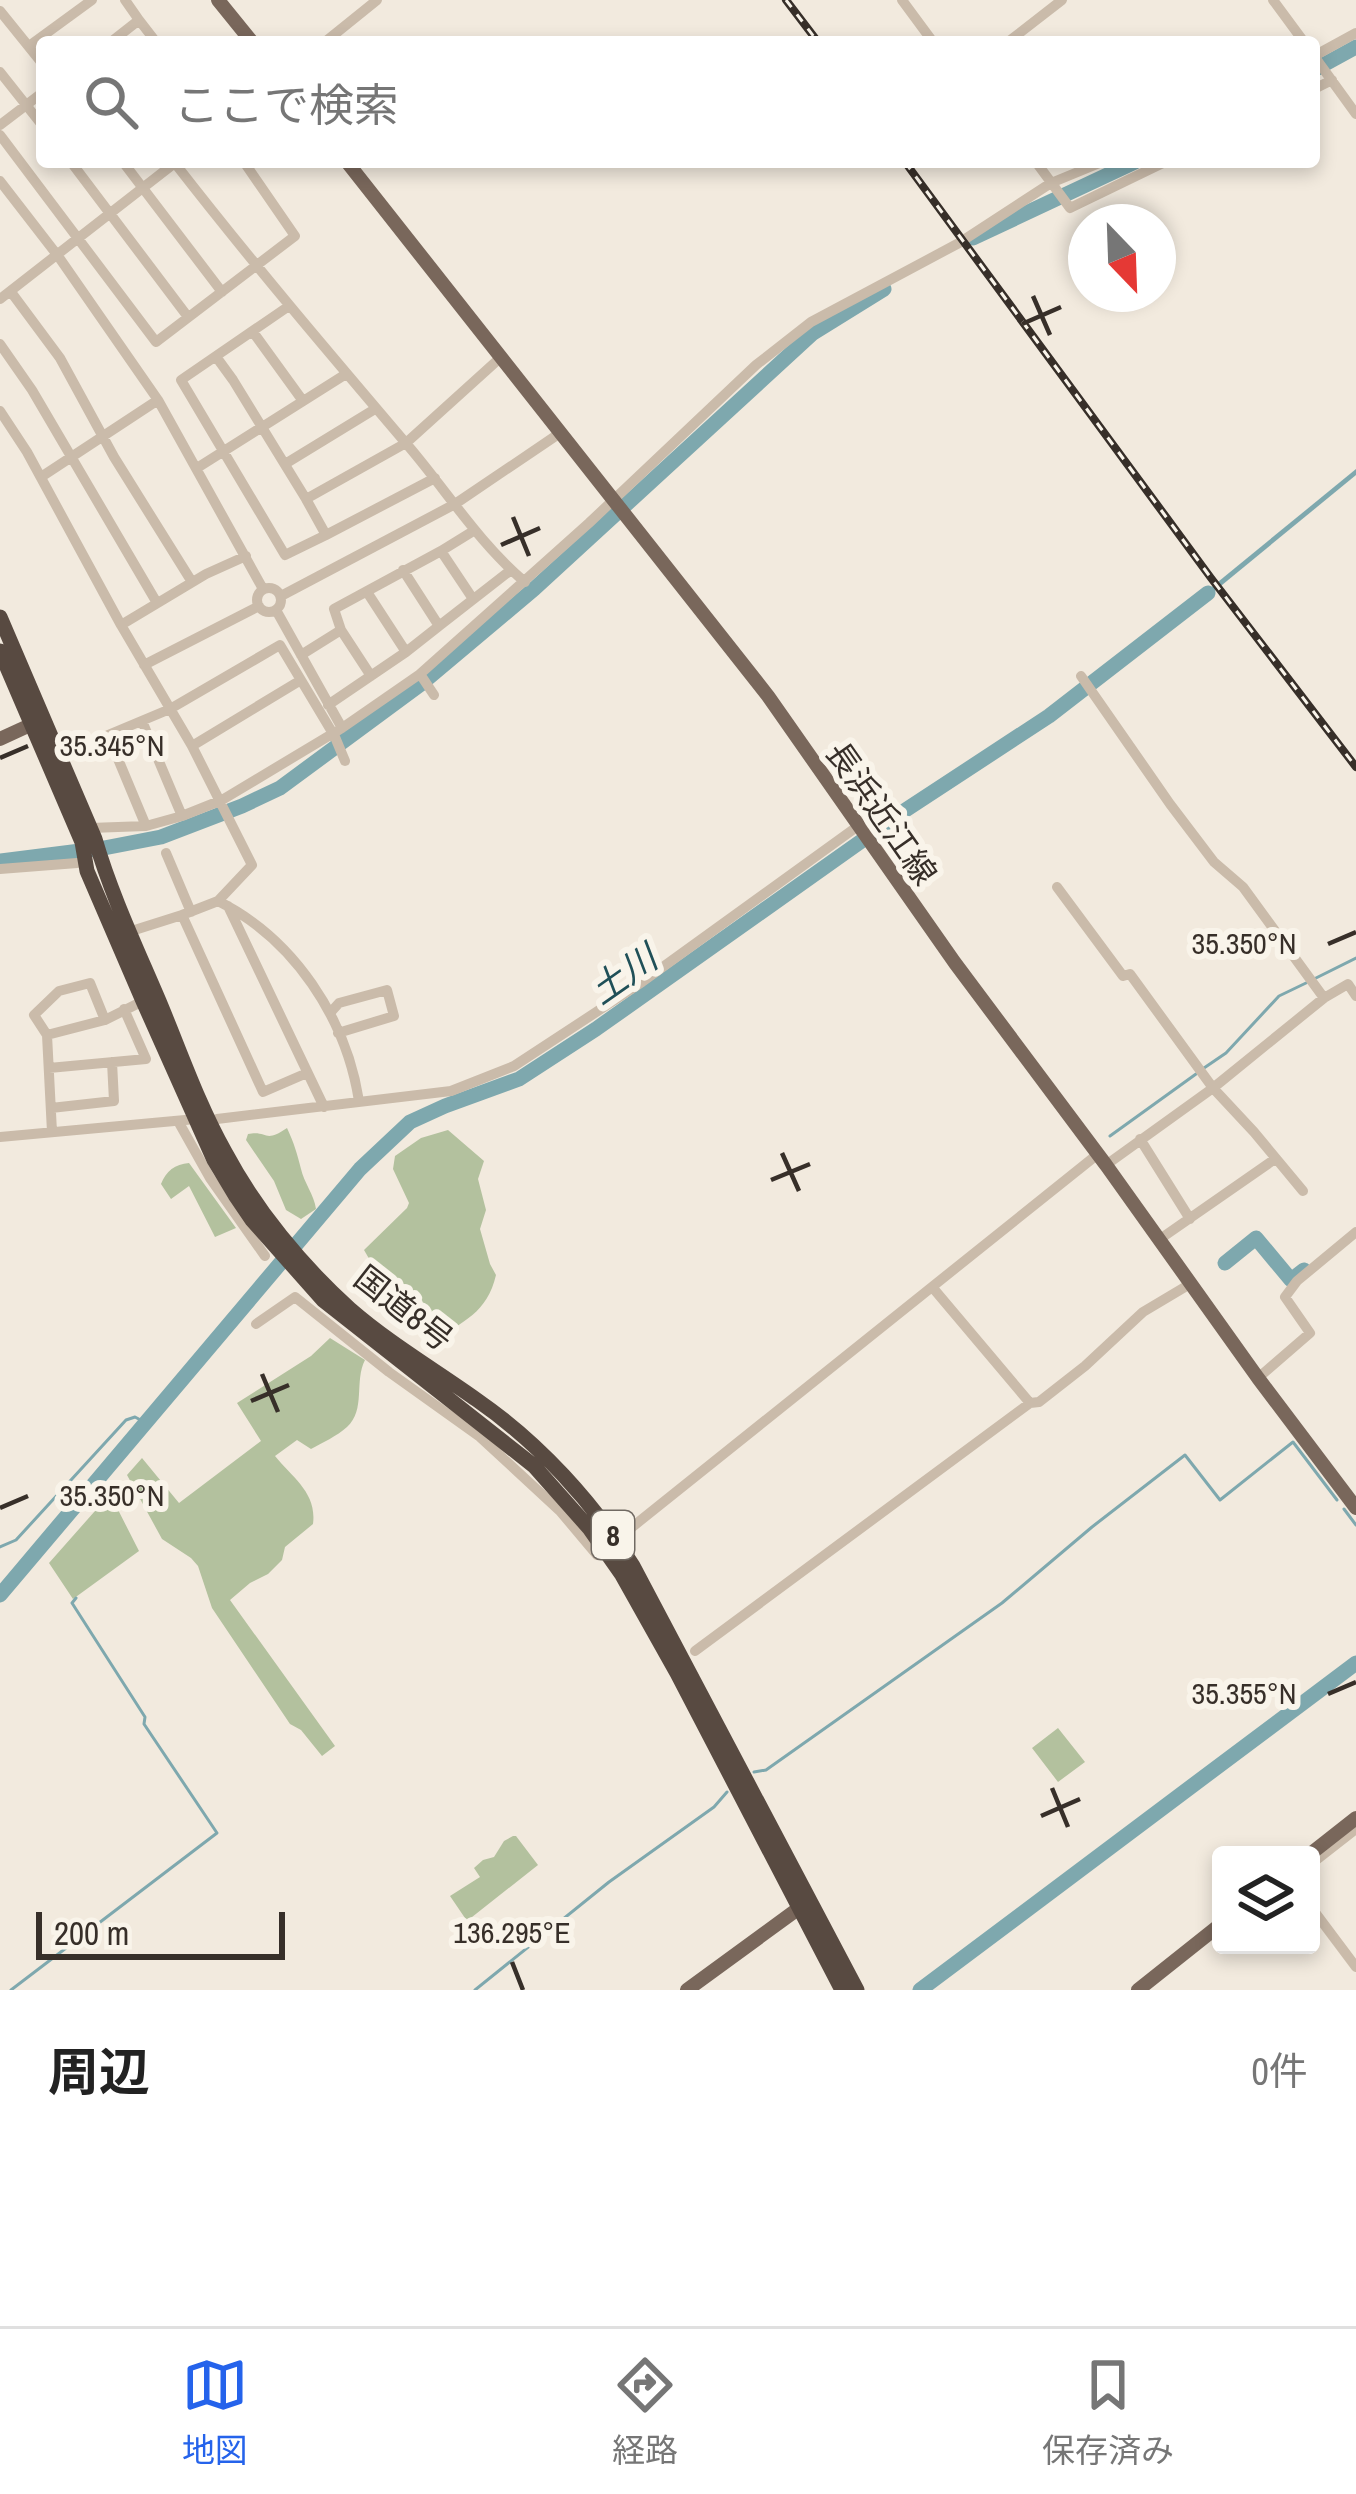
<!DOCTYPE html>
<html lang="ja">
<head>
<meta charset="utf-8">
<style>
	:root { --surface:#fff; --page:#f6f6f6; --text:#222; --muted:#767676; --line:#e0e0e0; --accent:#2563eb }
	body { margin:0; font-family:"Archivo Narrow","Noto Sans JP",sans-serif; background:var(--page); color:var(--text) }
	.controls { position:absolute; right:36px; bottom:36px; display:grid; overflow:hidden; border-radius:12px; box-shadow:0 6px 18px #0003 }
	.controls button { width:108px; height:108px; display:grid; place-items:center; padding:0; border:0; border-bottom:3px solid var(--line); background:var(--surface); color:var(--text); font:60px sans-serif }
	.compass { position:absolute; left:1068px; top:204px; width:108px; height:108px; border-radius:50%; background:var(--surface); box-shadow:0 6px 18px #0003; rotate:157deg }
	.scale { position:absolute; left:36px; bottom:30px; width:249px; box-sizing:border-box; padding-left:12px; border:6px solid #372f29; border-top:0; font-size:33px; line-height:42px; white-space:nowrap; color:#372f29; -webkit-text-stroke:9px #f9f4ea; paint-order:stroke }
	.list { margin:0; padding:0; list-style:none }
	h2 { display:flex; justify-content:space-between; align-items:center; height:156px; margin:0; padding:0 48px; font-size:51px }
	h2 small { font-size:39px; font-weight:400; color:var(--muted) }
	.icon { flex:none; width:66px; height:66px; fill:none; stroke:currentColor; stroke-width:2; stroke-linecap:round; stroke-linejoin:round }
	.map { position:relative; flex:none; width:1356px; height:1990px; overflow:hidden }
	.search { position:absolute; background:var(--surface); box-shadow:0 6px 18px #0003; left:36px; right:36px; top:36px; height:132px; display:flex; align-items:center; gap:30px; box-sizing:border-box; padding:0 42px; border-radius:12px; color:var(--muted); font-size:45px }
	.sheet { height:336px; background:var(--surface) }
	nav { display:flex; justify-content:space-around; align-items:center; box-sizing:border-box; height:168px; border-top:3px solid var(--line); background:var(--surface); font-size:33px; color:var(--muted) }
	nav a { display:grid; justify-items:center; gap:6px }
	nav .on { color:var(--accent) }
	.map>svg:first-child { display:block }
	.green { fill:#b3c19e }
	.water { fill:#7ea8ae }
	.lines { fill:none; stroke-linecap:round; stroke-linejoin:round }
	.stream { stroke:#7ea8ae; stroke-width:3 }
	.river { stroke:#7ea8ae; stroke-width:15 }
	.minor { stroke:#cabbaa; stroke-width:10 }
	.major { stroke:#79675b; stroke-width:14 }
	.highway { stroke:#584a41; stroke-width:15 }
	.rail-casing { stroke:#372f29; stroke-width:8 }
	.rail { stroke:#f9f4ea; stroke-width:3; stroke-dasharray:9; stroke-linecap:butt }
	.ticks { fill:none; stroke:#372f29; stroke-width:4.5 }
	.labels { text-anchor:middle; dominant-baseline:central; stroke-width:12; stroke-linejoin:round; paint-order:stroke }
	.shield { fill:#f9f4ea; stroke:#716a63; stroke-width:3 }
	.shield-label { font-size:30px; font-weight:bold; fill:#372f29 }
	.street-label { font-size:33px; fill:#372f29; stroke:#f9f4ea }
	.water-label { font-size:36px; font-style:italic; fill:#205058; stroke:#f9f4ea }
	.ticks-label { font-size:30px; text-anchor:middle; fill:#372f29; stroke:#f9f4ea; stroke-width:12; stroke-linejoin:round; paint-order:stroke }
</style>
</head>
<body>
<div class="map">
<svg width="1356" height="1990" viewBox="0 0 1356 1990">
	<rect width="100%" height="100%" fill="#f2eade"/>
	<!-- green -->
	<path class="green" d="M 287,1128 C 294,1143 297,1153 301,1169 C 304,1183 314,1194 316,1209 L 301,1219 L 286,1210 L 274,1181 L 246,1140 L 248,1134 C 268,1130 264,1144 287,1128 Z
		M 448,1130 L 484,1161 L 478,1179 L 486,1210 L 480,1229 L 490,1264 L 496,1275 C 487,1313 464,1321 433,1341 L 421,1337 L 354,1275 L 371,1262 L 364,1250 L 407,1208 L 409,1203 L 393,1169 L 395,1156 L 421,1138 Z
		M 189,1163 L 236,1228 L 215,1237 L 189,1186 L 171,1199 L 161,1184 C 166,1171 175,1164 189,1163 Z
		M 330,1338 L 365,1360 C 354,1381 366,1410 347,1427 C 337,1436 322,1443 311,1449 L 297,1440 L 275,1456 C 293,1478 317,1493 313,1524 L 285,1547 L 282,1560 L 268,1574 L 250,1583 L 230,1600 L 335,1746 L 322,1756 L 301,1730 L 290,1724 L 212,1608 L 198,1566 L 191,1558 L 162,1539 L 127,1475 L 142,1458 L 179,1503 L 261,1441 L 237,1403 L 311,1356 Z
		M 110,1494 L 139,1551 L 73,1599 L 49,1563 Z
		M 1058,1728 L 1085,1762 L 1058,1782 L 1032,1748 Z
		M 513,1836 L 516,1836 L 538,1865 L 467,1921 L 450,1896 L 480,1877 L 474,1868 L 483,1860 L 494,1857 L 504,1841 Z"/>
	<!-- water -->
	<path class="water" d="M 1356,469 L 1356,475 L 1194,608 L 1191,604 Z"/>
	<g class="lines">
		<!-- stream -->
		<path class="stream" d="M 1314,979 L 1356,958
			M 1204,1068 L 1226,1053 L 1279,996 L 1306,983
			M 1110,1136 L 1196,1074
			M 1344,1509 L 1356,1525
			M 0,1547 L 16,1540 L 126,1420 L 135,1417 L 146,1423
			M 754,1772 L 766,1770 L 1002,1603 L 1092,1527 L 1185,1455 L 1220,1500 L 1293,1442 L 1337,1500
			M 11,1990 L 217,1833 L 144,1724 L 145,1717 L 72,1603 L 76,1598
			M 475,1990 L 609,1882 L 714,1807 L 727,1792"/>
		<!-- river -->
		<path class="river" d="M 1314,70 L 1356,47
			M 973,238 L 1135,162
			M 0,861 L 104,848 L 161,837 L 242,806 L 280,788 L 421,684 L 534,589 L 813,333 L 884,289
			M 1225,1263 L 1256,1238 L 1291,1280 L 1304,1270
			M 0,1595 L 360,1169 L 410,1122 L 445,1106 L 519,1079 L 596,1029 L 901,813 L 1049,716 L 1208,593
			M 920,1990 L 1356,1663"/>
		<!-- minor -->
		<path class="minor" d="M 902,0 L 933,42
			M 1273,0 L 1304,42
			M 0,11 L 42,63
			M 139,20 L 156,42
			M 111,42 L 139,20 L 125,0
			M 325,42 L 377,0
			M 1008,42 L 1062,0
			M 29,46 L 92,0
			M 1314,56 L 1356,114
			M 1314,56 L 1356,33
			M 0,72 L 42,125
			M 1314,89 L 1332,80
			M 0,125 L 42,93
			M 0,135 L 156,342 L 295,236 L 244,162
			M 71,162 L 188,317
			M 123,162 L 222,292
			M 174,162 C 250,260 330,354 410,448 C 448,493 480,544 525,582
			M 1036,162 L 1070,208 L 1165,162
			M 0,181 L 58,256 L 158,400 L 263,589
			M 11,292 L 60,358 L 114,457 L 192,582
			M 0,299 L 176,162
			M 289,306 L 181,380 L 285,555 L 326,535
			M 253,332 L 303,401
			M 0,344 L 32,390 L 157,603
			M 217,358 L 233,380 L 306,499
			M 0,411 L 27,452 L 121,625 L 192,746 L 252,865 L 218,901 C 294,939 346,1018 359,1101
			M 285,464 L 375,409
			M 197,468 L 346,374
			M 41,477 L 158,400
			M 435,478 L 326,535 L 306,499 L 406,443 L 500,358
			M 441,551 L 473,599
			M257 600a12 12 0 1 1 24 0a12 12 0 1 1-24 0Z
			M 367,592 L 406,652 L 439,626 L 403,570
			M 281,596 L 455,504 L 560,433
			M 276,610 L 342,728
			M 121,625 L 206,574 L 246,556
			M 439,626 L 511,570
			M 341,630 L 371,676
			M 301,655 L 341,630 L 334,609 L 441,551 L 475,530
			M 144,665 L 259,606
			M 420,674 L 434,695
			M 1081,676 L 1170,804 L 1214,862 L 1243,887 L 1324,998
			M 328,705 L 406,652
			M 142,721 L 182,816
			M 192,746 L 301,680
			M 146,826 L 108,735 L 170,709 L 280,645 L 335,737 L 345,761
			M 90,828 L 146,826 L 182,816 L 222,800 L 342,728 L 420,674 L 589,523 L 756,365 L 811,322 L 959,243 L 1051,183 L 1102,162
			M 166,853 L 191,912
			M 0,869 L 77,863
			M 1057,887 L 1123,976 L 1130,974 L 1213,1088 L 1254,1132 L 1303,1191
			M 218,901 L 182,915 L 263,1092 L 307,1073
			M 228,906 L 324,1107
			M 122,934 L 182,915
			M 330,1013 L 339,1003 L 387,990 L 394,1016 L 338,1033
			M 47,1035 L 105,1020 L 143,1001
			M 49,1068 L 146,1059 L 124,1009
			M 51,1108 L 114,1101 L 112,1062
			M 178,1121 L 210,1178 L 265,1256
			M 210,1122 L 217,1119 L 451,1091 L 514,1066 L 642,982 L 858,826
			M 52,1132 L 47,1035 L 34,1015 L 59,991 L 90,983 L 105,1020
			M 0,1137 L 196,1119
			M 1140,1139 L 1190,1219
			M 1106,1165 L 1213,1088 L 1324,998 L 1348,984 L 1356,996
			M 1160,1239 L 1275,1159
			M 933,1288 L 1030,1403
			M 256,1324 L 295,1297 L 389,1372 L 480,1437 L 560,1511 L 597,1555
			M 1258,1378 L 1310,1333 L 1285,1297 L 1297,1281 L 1356,1232
			M 626,1532 L 1098,1154
			M 695,1651 L 1030,1403 L 1039,1402 L 1085,1366 L 1143,1312 L 1190,1284
			M 1311,1864 L 1356,1829
			M 1311,1907 L 1356,1967"/>
		<!-- major -->
		<path class="major" d="M 218,0 L 252,42
			M 347,162 L 768,696 L 955,963 L 1106,1165 L 1258,1378 L 1356,1508
			M 0,739 L 39,721
			M 1309,1855 L 1356,1818
			M 687,1990 L 806,1903
			M 1138,1990 L 1221,1924"/>
		<!-- highway -->
		<path class="highway" d="M 0,617 L 95,839 C 111,894 136,947 159,1001 C 180,1051 198,1104 225,1152 C 256,1210 301,1265 350,1309 C 389,1343 435,1370 477,1400 C 539,1443 593,1502 633,1566 L 857,1990
			M 0,651 L 82,842 L 87,871 L 143,1001 L 214,1160 L 235,1195 L 252,1220 L 323,1300 L 534,1466 L 589,1528 L 622,1575 L 677,1673 L 842,1990"/>
		<defs>
			<path id="rail" d="M 786,0 L 818,42
				M 905,162 L 1211,578 L 1356,767"/>
		</defs>
		<!-- rail casing -->
		<use href="#rail" class="rail-casing"/>
		<!-- rail -->
		<use href="#rail" class="rail"/>
	</g>
	<!-- ticks -->
	<path class="ticks" d="M 1033,296 L 1050,335M 1022,324 L 1061,307M 513,517 L 529,556M 501,545 L 540,528M 0,758 L 28,746M 1328,944 L 1356,932M 782,1153 L 799,1191M 771,1180 L 810,1164M 262,1374 L 278,1412M 251,1401 L 289,1385M 0,1508 L 28,1496M 1328,1694 L 1356,1682M 1052,1788 L 1068,1827M 1041,1816 L 1080,1799M 512,1962 L 523,1990"/>
	<g class="labels">
		<!-- shield labels -->
		<rect class="shield" x="592" y="1511" width="42" height="48" rx="9"/>
		<g class="shield-label">
			<text x="613" y="1535">8</text>
		</g>
		<!-- street labels -->
		<g class="street-label">
			<text transform="translate(882 813) rotate(55)">長浜近江線</text>
			<text transform="translate(404 1308) rotate(38)">国道8号</text>
		</g>
		<!-- water labels -->
		<g class="water-label">
			<text transform="translate(623 974) rotate(-35)">土川</text>
		</g>
	</g>
	<g class="ticks-label">
		<text x="112" y="756">35.345°N</text>
		<text x="1244" y="954">35.350°N</text>
		<text x="112" y="1506">35.350°N</text>
		<text x="1244" y="1704">35.355°N</text>
		<text x="512" y="1943">136.295°E</text>
	</g>
</svg>
<div class="controls">
<button><svg class="icon" aria-label="layers" viewBox="0 0 24 24"><path d="M12 4l9 5-9 5-9-5zM3 14l9 5 9-5"/></svg></button>
</div>
<svg class="compass" viewBox="-18 -18 36 36"><path d="M0-13l5 13h-10z" fill="#e53935"/><path d="M0 13l5-13h-10z" fill="#767676"/></svg>
<div class="scale">200 m</div>
<div class="search"><svg class="icon" aria-label="search" viewBox="0 0 24 24"><circle cx="10" cy="10" r="6"/><path d="M15 15l6 6"/></svg>ここで検索</div>
</div>
<section class="sheet">
<h2>周辺<small>0件</small></h2>
<ul class="list">
</ul>
</section>
<nav>
<a class="on"><svg class="icon" aria-label="map" viewBox="0 0 24 24"><path d="M3 6l6-2 6 2 6-2v14l-6 2-6-2-6 2zM9 4v14M15 6v14"/></svg>地図</a>
<a><svg class="icon" aria-label="directions" viewBox="0 0 24 24"><path d="M12 3l9 9-9 9-9-9zM9 14v-3h6M13 9l2 2-2 2"/></svg>経路</a>
<a><svg class="icon" aria-label="saved" viewBox="0 0 24 24"><path d="M7 4h10v16l-5-4-5 4z"/></svg>保存済み</a>
</nav>
</body>
</html>
